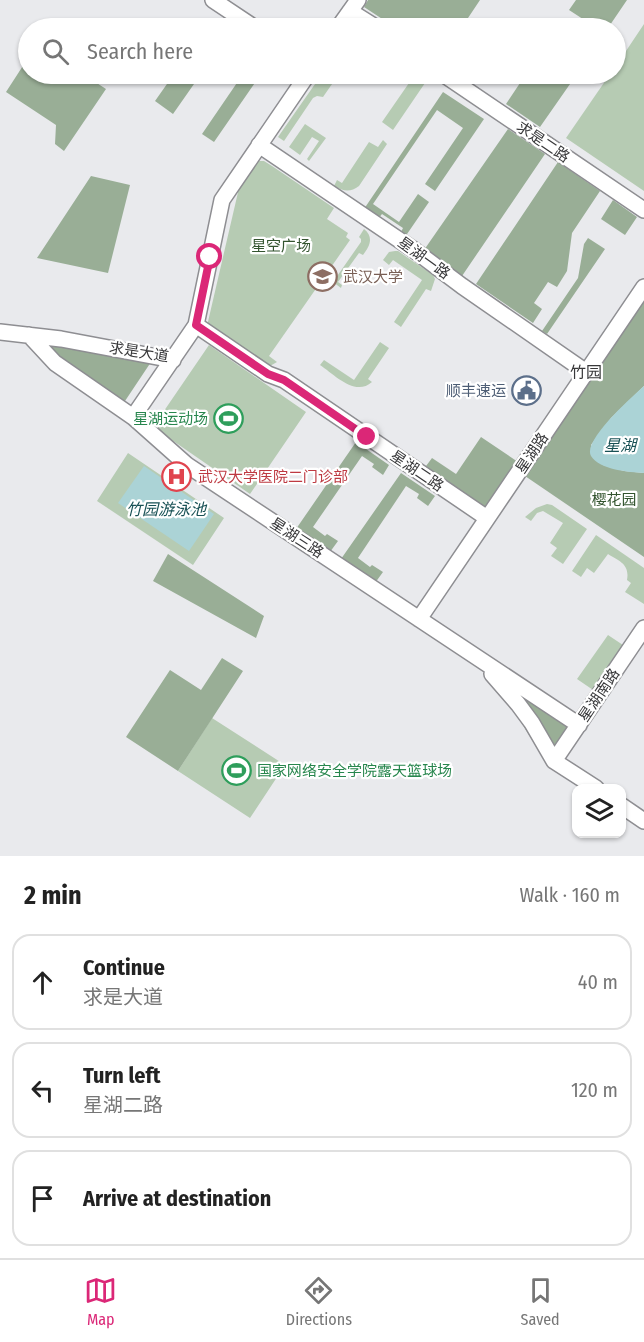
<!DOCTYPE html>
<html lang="en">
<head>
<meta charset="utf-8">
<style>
	:root { --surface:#fff; --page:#f2f2f2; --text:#222; --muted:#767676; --line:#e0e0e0; --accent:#db2777 }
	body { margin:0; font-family:"Fira Sans Condensed","Noto Sans SC",sans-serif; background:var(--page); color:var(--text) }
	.controls { position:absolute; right:18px; bottom:18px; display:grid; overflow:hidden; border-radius:12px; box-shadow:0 2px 4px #0004 }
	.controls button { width:54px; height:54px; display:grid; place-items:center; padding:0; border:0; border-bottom:2px solid var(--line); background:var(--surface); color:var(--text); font:30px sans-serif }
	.stop { position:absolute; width:18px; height:18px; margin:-14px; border:4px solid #db2777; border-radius:50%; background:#fff }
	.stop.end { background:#db2777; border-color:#fff; box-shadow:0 2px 6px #0008 }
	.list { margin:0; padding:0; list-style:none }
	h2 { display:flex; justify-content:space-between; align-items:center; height:78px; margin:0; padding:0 24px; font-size:26px }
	h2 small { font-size:20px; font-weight:400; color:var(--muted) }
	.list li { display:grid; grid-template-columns:39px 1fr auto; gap:18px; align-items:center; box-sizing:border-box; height:96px; margin:0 12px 12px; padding:0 12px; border:2px solid var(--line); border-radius:18px }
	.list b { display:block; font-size:22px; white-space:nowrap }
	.list p { margin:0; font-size:20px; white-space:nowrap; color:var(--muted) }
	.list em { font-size:20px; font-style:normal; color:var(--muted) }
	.icon { flex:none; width:33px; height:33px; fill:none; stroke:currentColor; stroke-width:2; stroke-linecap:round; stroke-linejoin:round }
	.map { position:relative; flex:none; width:644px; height:856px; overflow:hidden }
	.search { position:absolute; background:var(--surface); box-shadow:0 2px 4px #0004; left:18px; right:18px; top:18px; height:66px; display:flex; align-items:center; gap:15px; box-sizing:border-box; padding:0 21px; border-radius:33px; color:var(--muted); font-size:22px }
	.sheet { height:402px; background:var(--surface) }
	nav { display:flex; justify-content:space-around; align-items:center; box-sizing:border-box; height:84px; border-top:2px solid var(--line); background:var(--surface); font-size:16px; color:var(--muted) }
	nav a { display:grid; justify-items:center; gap:3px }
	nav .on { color:var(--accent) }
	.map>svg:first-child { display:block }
	.green { fill:#b6cbb3 }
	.forest { fill:#99ae96 }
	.water { fill:#abd3d6 }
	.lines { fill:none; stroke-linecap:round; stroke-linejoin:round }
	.minor-casing { stroke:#8e8e92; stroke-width:18 }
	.minor { stroke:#fff; stroke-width:15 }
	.route { stroke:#db2777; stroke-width:8 }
	.labels { text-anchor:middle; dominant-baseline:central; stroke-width:4.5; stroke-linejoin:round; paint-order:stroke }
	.street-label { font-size:15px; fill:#38383a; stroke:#fff }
	.park-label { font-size:15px; fill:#33542f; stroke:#fff }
	.education-label { font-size:15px; fill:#785e54; stroke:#fff; text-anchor:start }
	.service-label { font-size:15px; fill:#4e5e75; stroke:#fff; text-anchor:end }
	.leisure-label { font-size:15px; fill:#27864d; stroke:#fff; text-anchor:end }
	.health-label { font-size:15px; fill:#be3a42; stroke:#fff; text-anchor:start }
	.neighbourhood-label { font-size:16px; fill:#38383a; stroke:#fff }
	.water-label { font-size:16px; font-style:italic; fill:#195155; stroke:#fff }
</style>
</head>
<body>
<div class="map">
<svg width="644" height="856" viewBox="0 0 644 856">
	<rect width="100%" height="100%" fill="#e9eaed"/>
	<!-- green -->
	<path class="green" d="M 644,24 L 644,191 L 566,138 L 610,74 L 616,74 L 616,66 Z
		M 322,74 L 339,74 L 323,97 L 317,96 L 313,98 L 284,141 L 278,137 Z
		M 396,74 L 425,74 L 425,83 L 393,130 L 382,122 L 409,83 Z
		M 305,124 L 326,138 L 309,161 L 307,159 L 319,141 L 312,137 L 300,155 L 289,147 Z
		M 383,140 L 387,144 L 359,186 C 350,193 343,191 334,186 L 337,180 L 342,183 L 369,142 L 378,147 Z
		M 259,161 L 264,161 L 272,166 L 334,208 L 327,219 L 348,233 L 346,237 L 350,240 L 269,356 L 277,362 L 270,366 L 207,326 L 239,188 Z
		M 364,229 C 374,237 370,246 363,255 L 359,253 L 338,282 L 342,285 L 341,288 L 333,282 L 361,242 L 361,239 L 359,237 Z
		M 395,251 L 398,251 L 433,275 L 435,279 L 431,291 L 426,289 L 401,327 L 394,322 L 422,280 L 393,260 L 389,265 L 383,260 L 389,252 Z
		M 380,342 L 389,348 L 368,379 L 372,382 C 355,397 335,375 320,365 L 324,360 L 354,380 Z
		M 209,345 L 306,412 L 250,494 L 153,427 Z
		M 128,453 L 224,518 L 193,565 L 97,501 Z
		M 547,504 L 552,505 L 587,529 L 563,564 L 551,556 L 557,548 L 550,543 L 563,523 L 543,511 L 537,513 L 531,521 L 525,517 L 536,508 Z
		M 596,535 L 644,568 L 644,604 L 625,592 L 631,583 L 627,580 C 630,564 619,561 608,554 L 594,573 L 587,568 L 581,577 L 572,571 Z
		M 608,635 L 626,647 L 596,692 L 577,679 Z
		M 212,718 L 285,765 L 250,818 L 178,771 Z"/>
	<!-- forest -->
	<path class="forest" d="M 368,0 L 480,0 L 464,24 L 470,28 L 396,28 L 364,7 Z
		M 576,0 L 627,0 L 608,28 L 586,28 L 589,23 L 569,10 Z
		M 28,58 L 28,74 L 83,74 L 106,89 L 64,151 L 55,144 L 56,125 L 6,92 Z
		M 174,74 L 201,74 L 173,114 L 155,101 Z
		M 243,74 L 261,74 L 214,142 L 202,134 Z
		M 526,74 L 577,74 L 540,127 L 506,104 Z
		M 443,92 L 484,119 L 435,191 L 425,184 L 463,128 L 437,110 L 373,204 L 399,222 L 418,194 L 429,202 L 405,237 L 400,234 L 403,228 L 382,214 L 378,219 L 364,209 Z
		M 508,129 L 545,154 L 462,276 L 424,250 Z
		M 558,162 L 600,191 L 572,233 L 567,271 L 557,287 L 548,282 L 534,303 L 542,309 L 533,323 L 476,284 Z
		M 91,176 L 130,185 L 108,273 L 37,258 Z
		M 613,200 L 637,217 L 625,235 L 601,219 Z
		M 588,238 L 605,249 L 547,334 L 542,331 L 578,278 L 584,244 Z
		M 644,301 L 644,386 L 611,418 L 591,445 L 603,465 L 624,471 L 644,473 L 644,557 L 525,476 Z
		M 38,340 L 153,359 L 123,404 L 58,360 Z
		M 481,437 L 518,462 L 484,512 L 423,470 L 432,458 L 456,474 Z
		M 356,442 L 389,465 L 383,475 L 372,467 L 374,464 L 362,456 L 313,527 L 325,536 L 327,534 L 338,541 L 330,552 L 296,529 Z
		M 401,473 L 435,496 L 428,506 L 417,498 L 419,494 L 406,486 L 358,558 L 370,567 L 372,565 L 383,572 L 375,583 L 341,559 Z
		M 168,554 L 264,616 L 256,638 L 153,581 Z
		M 222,658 L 243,671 L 178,771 L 126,737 L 170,670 L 201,690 Z
		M 507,683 L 571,726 L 548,759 L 541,754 L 502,692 Z"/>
	<!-- water -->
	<path class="water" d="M 644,386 L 644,473 C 629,472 600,470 591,456 C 582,441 633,396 644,386 Z
		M 144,466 L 214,514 L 189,551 L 118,503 Z"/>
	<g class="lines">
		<defs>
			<path id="minor" d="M 213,0 L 255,28
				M 350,11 L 377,28
				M 338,28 L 358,0
				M 443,74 L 644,210
				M 259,145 L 414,250 L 462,286 L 586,372
				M 196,325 L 268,374 L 284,380 L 487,518
				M 0,332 L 61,339 L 173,360
				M 29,335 L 55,363 L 133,417 L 187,465 L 579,725
				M 133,417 L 196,325 L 222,200 L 308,74
				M 419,619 L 644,287
				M 492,674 L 518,704 L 532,723 L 554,761 L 596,788
				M 554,761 L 644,628
				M 622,806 L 644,821"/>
		</defs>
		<!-- minor casing -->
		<use href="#minor" class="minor-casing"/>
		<!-- minor -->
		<use href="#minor" class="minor"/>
	</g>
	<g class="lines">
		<!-- route -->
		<path class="route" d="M 210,257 L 196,325 L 268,374 L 284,380 L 367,437"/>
	</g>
	<!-- icons -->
	<defs>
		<symbol id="university-ring" viewBox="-11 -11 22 22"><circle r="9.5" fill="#fff" stroke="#8d6e63" stroke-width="1.5"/><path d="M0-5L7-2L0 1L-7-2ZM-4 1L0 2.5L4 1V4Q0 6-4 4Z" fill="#8d6e63"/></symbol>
		<symbol id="civic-ring" viewBox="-11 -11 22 22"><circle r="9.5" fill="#fff" stroke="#5c6f8a" stroke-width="1.5"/><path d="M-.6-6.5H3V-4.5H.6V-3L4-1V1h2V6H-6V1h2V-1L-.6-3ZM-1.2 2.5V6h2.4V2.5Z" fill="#5c6f8a"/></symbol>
		<symbol id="stadium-ring" viewBox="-11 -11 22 22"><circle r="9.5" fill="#fff" stroke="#2e9e5b" stroke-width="1.5"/><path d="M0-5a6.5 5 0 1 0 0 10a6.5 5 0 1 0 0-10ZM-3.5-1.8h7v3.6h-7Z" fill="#2e9e5b"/></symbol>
		<symbol id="hospital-ring" viewBox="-11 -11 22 22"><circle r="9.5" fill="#fff" stroke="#e0444e" stroke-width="1.5"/><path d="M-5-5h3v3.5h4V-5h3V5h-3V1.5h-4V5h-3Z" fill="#e0444e"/></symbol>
	</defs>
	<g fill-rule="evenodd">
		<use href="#university-ring" x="306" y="260" width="33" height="33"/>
		<use href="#civic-ring" x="510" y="374" width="33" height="33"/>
		<use href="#stadium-ring" x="212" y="402" width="33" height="33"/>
		<use href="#hospital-ring" x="160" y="460" width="33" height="33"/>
		<use href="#stadium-ring" x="220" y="754" width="33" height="33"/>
	</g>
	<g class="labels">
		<!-- street labels -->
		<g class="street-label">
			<text transform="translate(543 142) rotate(34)">求是二路</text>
			<text transform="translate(424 258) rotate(36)">星湖一路</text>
			<text transform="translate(139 352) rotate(9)">求是大道</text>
			<text transform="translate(532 453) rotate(-56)">星湖路</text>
			<text transform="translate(417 471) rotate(34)">星湖二路</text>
			<text transform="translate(297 538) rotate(33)">星湖三路</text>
			<text transform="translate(599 695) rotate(-56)">星湖南路</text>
		</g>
		<!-- park labels -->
		<g class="park-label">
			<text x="281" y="246">星空广场</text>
			<text x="614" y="500">樱花园</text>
		</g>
		<!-- education labels -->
		<g class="education-label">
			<text x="343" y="277">武汉大学</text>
		</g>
		<!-- service labels -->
		<g class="service-label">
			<text x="506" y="391">顺丰速运</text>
		</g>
		<!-- leisure labels -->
		<g class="leisure-label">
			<text x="208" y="419">星湖运动场</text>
			<text x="257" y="771" text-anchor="start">国家网络安全学院露天篮球场</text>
		</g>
		<!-- health labels -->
		<g class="health-label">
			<text x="198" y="477">武汉大学医院二门诊部</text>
		</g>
		<!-- neighbourhood labels -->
		<g class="neighbourhood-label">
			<text x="586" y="372">竹园</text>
		</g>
		<!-- water labels -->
		<g class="water-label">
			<text x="620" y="445">星湖</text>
			<text x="166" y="509">竹园游泳池</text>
		</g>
	</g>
</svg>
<div class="controls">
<button><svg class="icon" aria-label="layers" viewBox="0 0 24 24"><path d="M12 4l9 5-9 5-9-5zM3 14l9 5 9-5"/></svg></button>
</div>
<div class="stop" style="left:210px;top:257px"></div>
<div class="stop end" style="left:367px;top:437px"></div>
<div class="search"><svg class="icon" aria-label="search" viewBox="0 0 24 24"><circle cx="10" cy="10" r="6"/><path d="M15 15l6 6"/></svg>Search here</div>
</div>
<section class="sheet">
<h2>2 min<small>Walk · 160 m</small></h2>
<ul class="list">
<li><svg class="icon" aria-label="ahead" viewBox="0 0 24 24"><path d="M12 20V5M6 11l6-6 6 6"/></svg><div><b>Continue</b><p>求是大道</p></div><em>40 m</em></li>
<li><svg class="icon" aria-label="left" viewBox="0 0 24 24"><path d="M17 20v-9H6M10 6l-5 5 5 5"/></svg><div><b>Turn left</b><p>星湖二路</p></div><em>120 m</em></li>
<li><svg class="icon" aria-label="arrive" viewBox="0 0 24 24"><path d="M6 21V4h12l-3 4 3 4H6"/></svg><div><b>Arrive at destination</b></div></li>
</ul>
</section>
<nav>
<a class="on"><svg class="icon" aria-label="map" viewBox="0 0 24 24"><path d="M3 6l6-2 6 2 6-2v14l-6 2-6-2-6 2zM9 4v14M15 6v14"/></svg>Map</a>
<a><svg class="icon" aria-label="directions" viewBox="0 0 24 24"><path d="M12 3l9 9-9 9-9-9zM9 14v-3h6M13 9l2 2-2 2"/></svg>Directions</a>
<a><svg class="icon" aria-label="saved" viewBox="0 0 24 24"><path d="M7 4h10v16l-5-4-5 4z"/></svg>Saved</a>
</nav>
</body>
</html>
